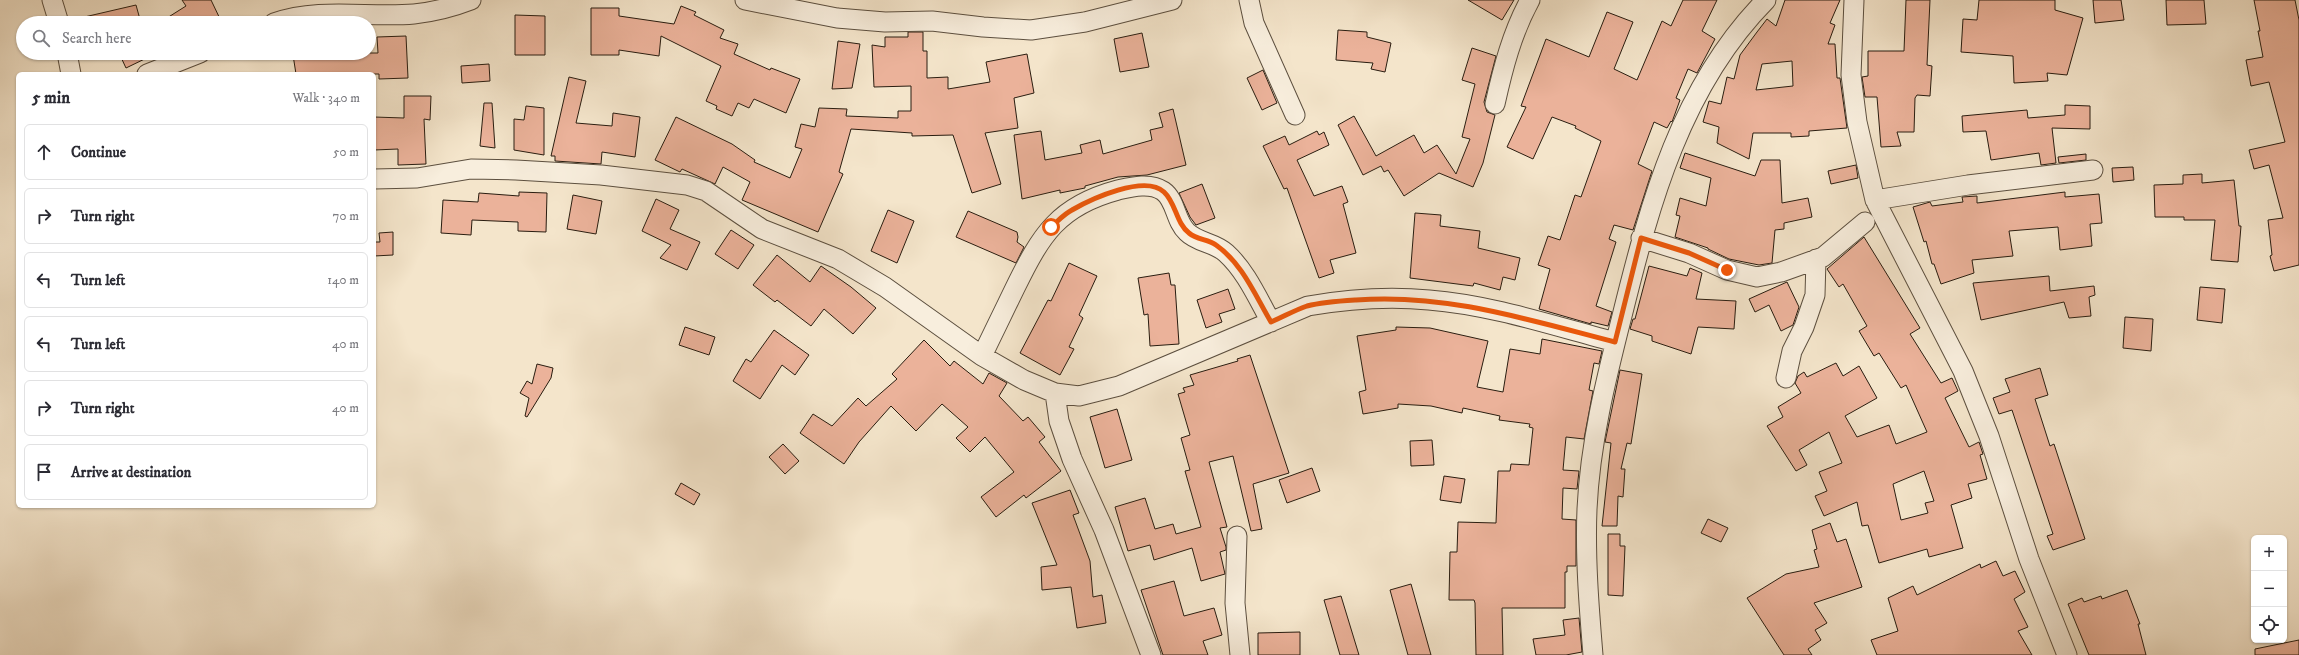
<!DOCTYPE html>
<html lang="en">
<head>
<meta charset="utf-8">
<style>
	:root { --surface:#fff; --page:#f7f7f7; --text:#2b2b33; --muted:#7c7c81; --line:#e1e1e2 }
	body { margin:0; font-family:"IM FELL DW Pica",serif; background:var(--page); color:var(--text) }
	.controls { position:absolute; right:12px; bottom:12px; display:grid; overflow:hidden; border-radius:6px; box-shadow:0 1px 3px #0004 }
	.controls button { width:36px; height:36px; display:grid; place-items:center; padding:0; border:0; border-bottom:1px solid var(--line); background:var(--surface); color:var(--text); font:20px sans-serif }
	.stop { position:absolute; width:12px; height:12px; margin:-9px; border:3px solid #ea580c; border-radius:50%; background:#fff }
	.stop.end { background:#ea580c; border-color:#fff; box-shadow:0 1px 4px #0008 }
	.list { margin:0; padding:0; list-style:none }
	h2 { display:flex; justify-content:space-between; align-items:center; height:52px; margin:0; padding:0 16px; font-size:17px }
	h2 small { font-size:13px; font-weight:400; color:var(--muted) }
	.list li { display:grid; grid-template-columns:26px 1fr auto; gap:12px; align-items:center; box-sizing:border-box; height:56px; margin:0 8px 8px; padding:0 8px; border:1px solid var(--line); border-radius:6px }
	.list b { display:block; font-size:15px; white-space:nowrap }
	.list em { font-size:13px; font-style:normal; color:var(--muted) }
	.icon { flex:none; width:22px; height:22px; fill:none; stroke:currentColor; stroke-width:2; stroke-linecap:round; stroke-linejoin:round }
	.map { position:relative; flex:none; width:2299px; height:655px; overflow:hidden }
	.search { position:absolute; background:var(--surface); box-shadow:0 1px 3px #0004; left:16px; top:16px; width:360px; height:44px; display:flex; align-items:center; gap:10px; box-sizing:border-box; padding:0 14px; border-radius:22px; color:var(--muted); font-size:15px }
	.panel { position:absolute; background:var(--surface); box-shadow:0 1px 3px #0004; left:16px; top:72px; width:360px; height:436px; border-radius:6px }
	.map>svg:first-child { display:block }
	.building { fill:#ebb29a; stroke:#291d10; fill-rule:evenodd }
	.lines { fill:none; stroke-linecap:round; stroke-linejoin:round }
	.minor-casing { stroke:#5c4f3f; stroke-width:21 }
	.minor { stroke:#f8eedd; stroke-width:19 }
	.route { stroke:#ea580c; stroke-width:5 }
</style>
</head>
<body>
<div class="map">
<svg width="2299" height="655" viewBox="0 0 2299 655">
	<rect width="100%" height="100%" fill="#f4e5cb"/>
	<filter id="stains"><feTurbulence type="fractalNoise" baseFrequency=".005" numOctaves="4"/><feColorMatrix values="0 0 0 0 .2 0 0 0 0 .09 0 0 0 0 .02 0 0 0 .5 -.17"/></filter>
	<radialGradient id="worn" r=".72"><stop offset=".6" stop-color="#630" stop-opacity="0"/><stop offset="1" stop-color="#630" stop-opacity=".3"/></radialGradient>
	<!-- building -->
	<path class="building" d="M 182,0 L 211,0 L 222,23 L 159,23 L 186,6 Z
		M 1468,0 L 1514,0 L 1502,20 Z
		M 1683,0 L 1717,0 L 1702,31 L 1715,39 L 1697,73 L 1688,69 L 1676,98 L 1680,100 L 1672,122 L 1671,121 L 1667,128 L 1654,122 L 1638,164 L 1652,171 L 1633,230 L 1614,225 L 1609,239 L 1616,242 L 1596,306 L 1612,312 L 1608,326 L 1591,322 L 1591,324 L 1539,309 L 1550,269 L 1538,265 L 1548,236 L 1560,240 L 1575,195 L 1581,197 L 1601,141 L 1575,128 L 1576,126 L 1552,117 L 1533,159 L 1507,147 L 1526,107 L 1521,106 L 1546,39 L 1589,57 L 1607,12 L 1633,22 L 1614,69 L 1637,80 L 1662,21 L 1671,26 Z
		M 1785,0 L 1840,0 L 1830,23 L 1835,25 L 1828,44 L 1835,44 L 1837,78 L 1840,78 L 1847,128 L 1809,131 L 1809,136 L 1791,137 L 1791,133 L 1753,133 L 1749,159 L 1717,143 L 1719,127 L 1703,122 L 1709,101 L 1721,104 L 1727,77 L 1734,79 L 1740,55 L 1757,32 L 1767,19 L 1776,26 ZM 1792,61 L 1793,86 L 1756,90 L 1762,64 Z
		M 1906,0 L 1930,0 L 1927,65 L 1932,66 L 1930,96 L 1917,95 L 1915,98 L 1914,132 L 1897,132 L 1901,146 L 1881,147 L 1877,97 L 1865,97 L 1862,77 L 1868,76 L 1868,51 L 1904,51 Z
		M 1979,0 L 2055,0 L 2055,10 L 2083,18 L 2067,75 L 2047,73 L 2048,81 L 2014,83 L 2013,56 L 1961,52 L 1963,19 L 1977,20 Z
		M 2093,0 L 2121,0 L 2124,20 L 2095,23 Z
		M 2166,0 L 2204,0 L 2206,24 L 2167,25 Z
		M 2254,0 L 2295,0 L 2299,20 L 2299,265 L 2274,271 L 2270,256 L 2272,255 L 2268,220 L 2283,218 L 2269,165 L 2254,169 L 2249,150 L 2285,142 L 2269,82 L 2251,86 L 2246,60 L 2263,57 L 2258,31 L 2260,31 Z
		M 136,5 L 141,23 L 80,23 L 80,18 Z
		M 681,6 L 696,12 L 694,15 L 724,30 L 720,38 L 738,44 L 734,54 L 770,70 L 771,68 L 800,79 L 786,113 L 754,99 L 749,108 L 738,103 L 732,116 L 716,109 L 717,106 L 706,101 L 721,66 L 661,36 L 659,56 L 619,50 L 619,55 L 591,55 L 591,8 L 619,8 L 619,16 L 674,24 Z
		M 515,15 L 545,16 L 545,55 L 515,55 Z
		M 1338,30 L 1367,32 L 1367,37 L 1391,43 L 1385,72 L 1371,69 L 1373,63 L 1336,60 Z
		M 908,32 L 923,32 L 923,51 L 927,51 L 927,78 L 948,77 L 948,89 L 990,82 L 986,62 L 1027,54 L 1034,93 L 1014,98 L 1018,128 L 985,133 L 1001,184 L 972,193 L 953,135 L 912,136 L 912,133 L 851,129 L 839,172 L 843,174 L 818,232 L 742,200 L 750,182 L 723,167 L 715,184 L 682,169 L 680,172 L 655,160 L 676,117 L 732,144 L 755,160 L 754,162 L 790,178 L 802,149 L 795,147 L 801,124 L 815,127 L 819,108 L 847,109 L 846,116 L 898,118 L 898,111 L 911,111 L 911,86 L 874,87 L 872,45 L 885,47 L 885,37 L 908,37 Z
		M 1142,33 L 1149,67 L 1120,72 L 1114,39 Z
		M 406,36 L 408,78 L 379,79 L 379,74 L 296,74 L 293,55 L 311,53 L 378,53 L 377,37 Z
		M 838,41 L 860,44 L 852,88 L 832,89 Z
		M 1472,48 L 1496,56 L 1484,102 L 1487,112 L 1495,115 L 1483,163 L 1473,187 L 1439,173 L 1404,196 L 1388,170 L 1384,172 L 1381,166 L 1363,175 L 1338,125 L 1354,116 L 1376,156 L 1414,135 L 1424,153 L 1437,145 L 1456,174 L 1470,139 L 1462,137 L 1475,84 L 1462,80 Z
		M 119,53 L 157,53 L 126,68 Z
		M 489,64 L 490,81 L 462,83 L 461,66 Z
		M 1263,70 L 1277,103 L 1262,110 L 1247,78 Z
		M 569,77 L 586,81 L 576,123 L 612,126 L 613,113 L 640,117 L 635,157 L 602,152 L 601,164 L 555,161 L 555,156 L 551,156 Z
		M 404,96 L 431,96 L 430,120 L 424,119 L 426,164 L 398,165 L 398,149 L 374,150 L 374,117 L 404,118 Z
		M 484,103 L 492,103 L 495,148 L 480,146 Z
		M 2065,105 L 2090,106 L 2090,129 L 2052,128 L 2056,163 L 2041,165 L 2039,153 L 1991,160 L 1986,131 L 1963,132 L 1962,116 L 2027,110 L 2028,118 L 2065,115 Z
		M 526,106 L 544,108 L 544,155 L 514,150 L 514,119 L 524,120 Z
		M 1173,109 L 1186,165 L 1147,175 L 1118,177 L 1085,186 L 1085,188 L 1060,193 L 1060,190 L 1022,199 L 1014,135 L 1041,131 L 1045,160 L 1082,153 L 1080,145 L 1100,140 L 1103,154 L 1152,140 L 1150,130 L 1163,127 L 1159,113 Z
		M 1317,131 L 1319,135 L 1324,132 L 1329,145 L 1297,160 L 1314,196 L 1342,186 L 1348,202 L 1343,204 L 1356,253 L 1330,260 L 1334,273 L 1319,278 L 1287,188 L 1284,189 L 1263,146 L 1285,136 L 1289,145 Z
		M 1685,153 L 1755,176 L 1761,160 L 1780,160 L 1782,203 L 1808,198 L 1812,217 L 1784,223 L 1784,229 L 1775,230 L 1772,263 L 1759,265 L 1729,259 L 1708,249 L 1708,248 L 1675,237 L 1680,216 L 1676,215 L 1680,198 L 1706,206 L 1711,178 L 1680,168 Z
		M 2086,154 L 2086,160 L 2059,163 L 2058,157 Z
		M 1856,165 L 1858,178 L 1831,184 L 1828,171 Z
		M 2133,167 L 2134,180 L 2113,182 L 2112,168 Z
		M 2202,174 L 2202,183 L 2234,180 L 2239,226 L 2241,226 L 2238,262 L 2211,260 L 2215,220 L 2184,220 L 2184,217 L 2155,217 L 2154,185 L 2183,184 L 2183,175 Z
		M 1202,184 L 1215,218 L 1196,225 L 1190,217 L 1179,193 Z
		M 519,192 L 547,193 L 546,232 L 518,231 L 518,222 L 472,220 L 471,235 L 441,233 L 443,200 L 478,202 L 479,193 L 519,196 Z
		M 2065,192 L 2065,197 L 2099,194 L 2102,223 L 2090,224 L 2092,246 L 2060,250 L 2058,227 L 2009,231 L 2013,256 L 1972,260 L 1974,273 L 1941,284 L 1934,264 L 1932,264 L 1926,241 L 1924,242 L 1913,207 L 1930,202 L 1932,206 L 1963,202 L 1962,197 L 1977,196 L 1977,203 Z
		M 573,195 L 602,201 L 596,234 L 567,229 Z
		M 656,199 L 679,210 L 670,229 L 700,242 L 687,270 L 660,258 L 671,245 L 642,231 Z
		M 888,210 L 914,221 L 897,263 L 871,251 Z
		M 968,211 L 1017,232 L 1018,237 L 1017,242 L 1024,247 L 1016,263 L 956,237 Z
		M 1415,213 L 1441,215 L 1440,226 L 1480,231 L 1478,248 L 1520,258 L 1515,280 L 1503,277 L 1500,290 L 1474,283 L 1473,286 L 1410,278 Z
		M 731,230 L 754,245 L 738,269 L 715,254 Z
		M 393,232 L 393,255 L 374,256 L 374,242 L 380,242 L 379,233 Z
		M 1864,237 L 1920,328 L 1910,334 L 1941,383 L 1952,378 L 1958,391 L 1945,398 L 1969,447 L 1979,442 L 1983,454 L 1980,455 L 1987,479 L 1968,484 L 1972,498 L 1951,505 L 1963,548 L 1929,557 L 1927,549 L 1879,563 L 1868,525 L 1862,526 L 1857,502 L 1824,516 L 1815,496 L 1827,491 L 1819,472 L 1842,463 L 1829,432 L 1799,450 L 1807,465 L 1796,471 L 1767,426 L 1783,417 L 1778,407 L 1801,393 L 1795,383 L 1798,376 L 1804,372 L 1807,377 L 1836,363 L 1843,376 L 1859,366 L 1877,398 L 1845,416 L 1857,437 L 1889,425 L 1896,444 L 1927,432 L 1906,385 L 1901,388 L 1879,353 L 1874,356 L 1859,331 L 1867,326 L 1843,284 L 1839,287 L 1827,269 ZM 1924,471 L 1934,501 L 1925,503 L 1928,513 L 1901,520 L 1893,484 Z
		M 777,255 L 810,282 L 821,266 L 851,287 L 876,308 L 853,334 L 824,309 L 811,326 L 777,300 L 775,302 L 753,285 Z
		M 1069,263 L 1097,276 L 1079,315 L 1083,318 L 1069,347 L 1074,349 L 1060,375 L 1020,353 L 1048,300 L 1051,301 Z
		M 1649,266 L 1687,276 L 1690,268 L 1702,273 L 1696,299 L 1736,301 L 1734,329 L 1698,327 L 1691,354 L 1652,341 L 1652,336 L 1630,329 L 1633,319 L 1635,319 Z
		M 1169,273 L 1171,285 L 1175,285 L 1179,344 L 1150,346 L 1148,314 L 1144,315 L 1138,278 Z
		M 2049,276 L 2050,291 L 2094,286 L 2095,295 L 2089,297 L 2091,316 L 2069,318 L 2064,302 L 1981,320 L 1973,283 Z
		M 1787,282 L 1799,307 L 1793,325 L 1781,331 L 1769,305 L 1755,312 L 1749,299 Z
		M 2200,287 L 2225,289 L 2222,323 L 2197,320 Z
		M 1228,289 L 1235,309 L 1219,314 L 1222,322 L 1206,328 L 1197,300 Z
		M 2125,317 L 2153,319 L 2151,351 L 2123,348 Z
		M 685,327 L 715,337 L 709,355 L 679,345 Z
		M 1396,327 L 1430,328 L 1488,341 L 1477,387 L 1503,392 L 1510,349 L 1540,354 L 1542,339 L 1602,351 L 1599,364 L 1594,363 L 1589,390 L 1593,391 L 1584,439 L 1566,437 L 1563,470 L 1579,471 L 1577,489 L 1563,488 L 1562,519 L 1576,520 L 1576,566 L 1567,566 L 1567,572 L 1565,572 L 1565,608 L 1502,608 L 1503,655 L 1476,655 L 1475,603 L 1474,600 L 1449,600 L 1450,552 L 1457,552 L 1458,522 L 1496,523 L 1498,471 L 1510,471 L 1511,464 L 1529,465 L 1533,428 L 1529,427 L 1530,424 L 1499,420 L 1500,416 L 1463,408 L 1462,413 L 1431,406 L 1398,404 L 1398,408 L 1363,414 L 1359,392 L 1366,390 L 1357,336 L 1396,330 Z
		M 774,330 L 809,355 L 795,375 L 782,365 L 760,399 L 733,381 L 746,359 L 751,362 Z
		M 924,340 L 950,366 L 954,361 L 983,384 L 989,373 L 1007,383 L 999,396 L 1023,421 L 1028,417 L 1045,437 L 1039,442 L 1061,471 L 1026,498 L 1024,495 L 996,517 L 981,497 L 1014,472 L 985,437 L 970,452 L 956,438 L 968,427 L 942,404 L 916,431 L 891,406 L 859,442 L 844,464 L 800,433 L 813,414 L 832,426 L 858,398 L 866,406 L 897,379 L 892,374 Z
		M 1250,355 L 1289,473 L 1253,484 L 1262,529 L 1251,531 L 1233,456 L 1209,462 L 1227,527 L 1220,528 L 1226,547 L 1226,550 L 1220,552 L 1225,574 L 1201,581 L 1192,548 L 1154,560 L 1150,545 L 1128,551 L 1115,507 L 1145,498 L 1155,529 L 1173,524 L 1176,534 L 1201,527 L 1185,471 L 1190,470 L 1181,438 L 1190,435 L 1178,394 L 1185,392 L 1183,388 L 1194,385 L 1190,375 L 1238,361 L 1237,359 Z
		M 537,364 L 553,368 L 551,378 L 527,417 L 525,416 L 529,398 L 520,393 L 527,381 L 532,384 Z
		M 2040,368 L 2048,395 L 2035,399 L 2050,446 L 2054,444 L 2085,539 L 2053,550 L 2047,536 L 2053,534 L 2012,410 L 1999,414 L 1993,398 L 2010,392 L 2005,379 Z
		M 1620,370 L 1642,374 L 1631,444 L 1627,443 L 1621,469 L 1625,469 L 1623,497 L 1618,496 L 1617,526 L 1602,526 L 1611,443 L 1605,442 Z
		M 1117,409 L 1132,460 L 1105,468 L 1090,417 Z
		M 1432,440 L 1434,465 L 1411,466 L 1410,441 Z
		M 783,444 L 799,461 L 785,474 L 769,457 Z
		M 1312,468 L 1320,491 L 1287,503 L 1279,480 Z
		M 1444,476 L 1465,479 L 1461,503 L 1440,500 Z
		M 681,483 L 700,494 L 694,505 L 675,494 Z
		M 1070,490 L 1079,513 L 1073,515 L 1090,561 L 1093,597 L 1102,595 L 1106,623 L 1077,628 L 1071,587 L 1042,590 L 1041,567 L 1057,565 L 1032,503 Z
		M 1708,519 L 1728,528 L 1721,542 L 1701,533 Z
		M 1830,523 L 1837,542 L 1846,539 L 1862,587 L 1814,603 L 1827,623 L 1815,630 L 1821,640 L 1808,649 L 1812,655 L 1784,655 L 1747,598 L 1786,574 L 1819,567 L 1814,550 L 1817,549 L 1812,530 Z
		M 1608,534 L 1620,534 L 1620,546 L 1625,546 L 1623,596 L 1608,595 Z
		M 1996,561 L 2003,576 L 2015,571 L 2025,592 L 2014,599 L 2028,627 L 2018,631 L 2032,655 L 1877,655 L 1871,640 L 1898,631 L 1888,598 L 1913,586 L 1917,595 L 1980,564 L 1981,568 Z
		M 1174,581 L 1184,616 L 1214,608 L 1222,635 L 1203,641 L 1208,655 L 1163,655 L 1141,590 Z
		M 1411,584 L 1431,655 L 1408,655 L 1390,590 Z
		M 2127,590 L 2140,624 L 2138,624 L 2146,655 L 2089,655 L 2068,604 L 2082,598 L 2084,602 L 2101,596 L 2102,599 Z
		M 1341,596 L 1359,655 L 1340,655 L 1324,600 Z
		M 1579,618 L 1582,652 L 1566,655 L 1536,655 L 1533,639 L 1565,635 L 1563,620 Z
		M 1300,632 L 1300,655 L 1258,655 L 1258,633 Z
		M 2299,640 L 2299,655 L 2255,655 L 2255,649 Z"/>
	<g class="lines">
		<defs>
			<path id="minor" d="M 52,0 L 59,23
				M 745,0 L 837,18 L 885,22 L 932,21 L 983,27 L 1031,30 L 1085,22 L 1172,0
				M 1249,0 L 1254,23 L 1295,115
				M 1854,0 L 1851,75 L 1857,122 L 1875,200 L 1963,371 L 1989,436 L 2029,559 L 2067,655
				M 274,23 C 320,7 368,18 414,14 C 434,12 453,7 471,0
				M 67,53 L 71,74
				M 147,74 L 200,53
				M 1495,104 C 1503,68 1512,33 1530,0
				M 374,179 L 417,178 L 471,169 L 516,170 L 601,175 L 687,185 L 706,191 L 762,229 L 838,259 L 885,287 L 982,356 L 1024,380 L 1055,393 L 1079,396 L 1119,386 L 1308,306 C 1348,299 1388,296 1429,300 C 1492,305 1554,326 1615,342
				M 1875,200 L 1968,185 L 2093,170
				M 1641,238 L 1689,253 L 1727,270 L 1757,277 L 1781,272 L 1823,257 L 1865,222
				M 982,356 C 993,333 1004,311 1015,288 C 1041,235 1058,206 1118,190 C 1131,187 1150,182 1163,191 C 1176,200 1175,221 1187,232 C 1198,243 1214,242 1226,253 C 1246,271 1258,299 1271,322
				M 1786,378 L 1792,351 L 1804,327 L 1815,295 L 1816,259
				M 1055,393 L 1059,421 L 1072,459 L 1104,530 L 1151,655
				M 1237,536 L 1235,603 L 1240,655
				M 1593,655 C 1589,607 1585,557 1587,509 C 1590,443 1606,379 1622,316 C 1650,203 1681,86 1766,0"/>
		</defs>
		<!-- minor casing -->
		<use href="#minor" class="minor-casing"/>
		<!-- minor -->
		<use href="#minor" class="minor"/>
	</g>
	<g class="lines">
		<!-- route -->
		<path class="route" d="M 1051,227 C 1058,221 1064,214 1072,210 C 1091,199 1145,174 1164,192 C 1176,203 1176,223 1189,233 C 1197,240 1208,239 1216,245 C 1242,263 1255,295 1271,322 C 1283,317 1295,310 1307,306 C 1323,302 1340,301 1356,300 C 1445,293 1529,320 1615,342 L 1641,238 L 1689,253 L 1727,270"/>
	</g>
	<rect width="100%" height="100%" filter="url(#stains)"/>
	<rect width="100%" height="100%" fill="url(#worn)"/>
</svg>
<div class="controls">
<button>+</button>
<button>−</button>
<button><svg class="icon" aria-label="locate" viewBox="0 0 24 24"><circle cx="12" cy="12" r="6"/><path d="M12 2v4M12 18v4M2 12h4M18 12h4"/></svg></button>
</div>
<div class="stop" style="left:1051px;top:227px"></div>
<div class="stop end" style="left:1727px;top:270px"></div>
<div class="search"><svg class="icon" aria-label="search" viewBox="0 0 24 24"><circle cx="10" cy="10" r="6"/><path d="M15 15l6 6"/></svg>Search here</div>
<section class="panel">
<h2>5 min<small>Walk · 340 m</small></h2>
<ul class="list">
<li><svg class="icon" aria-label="ahead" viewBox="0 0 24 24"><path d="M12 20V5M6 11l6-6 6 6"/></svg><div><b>Continue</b></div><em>50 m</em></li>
<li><svg class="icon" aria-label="right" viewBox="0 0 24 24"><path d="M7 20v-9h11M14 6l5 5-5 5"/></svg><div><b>Turn right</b></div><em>70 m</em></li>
<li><svg class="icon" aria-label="left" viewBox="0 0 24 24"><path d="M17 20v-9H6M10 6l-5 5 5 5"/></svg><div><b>Turn left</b></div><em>140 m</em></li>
<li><svg class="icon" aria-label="left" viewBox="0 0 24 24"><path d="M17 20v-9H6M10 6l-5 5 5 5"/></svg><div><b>Turn left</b></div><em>40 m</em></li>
<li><svg class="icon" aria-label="right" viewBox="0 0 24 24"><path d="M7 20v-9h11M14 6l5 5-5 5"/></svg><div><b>Turn right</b></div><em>40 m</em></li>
<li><svg class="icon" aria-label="arrive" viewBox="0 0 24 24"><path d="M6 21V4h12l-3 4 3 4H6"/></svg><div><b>Arrive at destination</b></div></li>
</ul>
</section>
</div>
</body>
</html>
